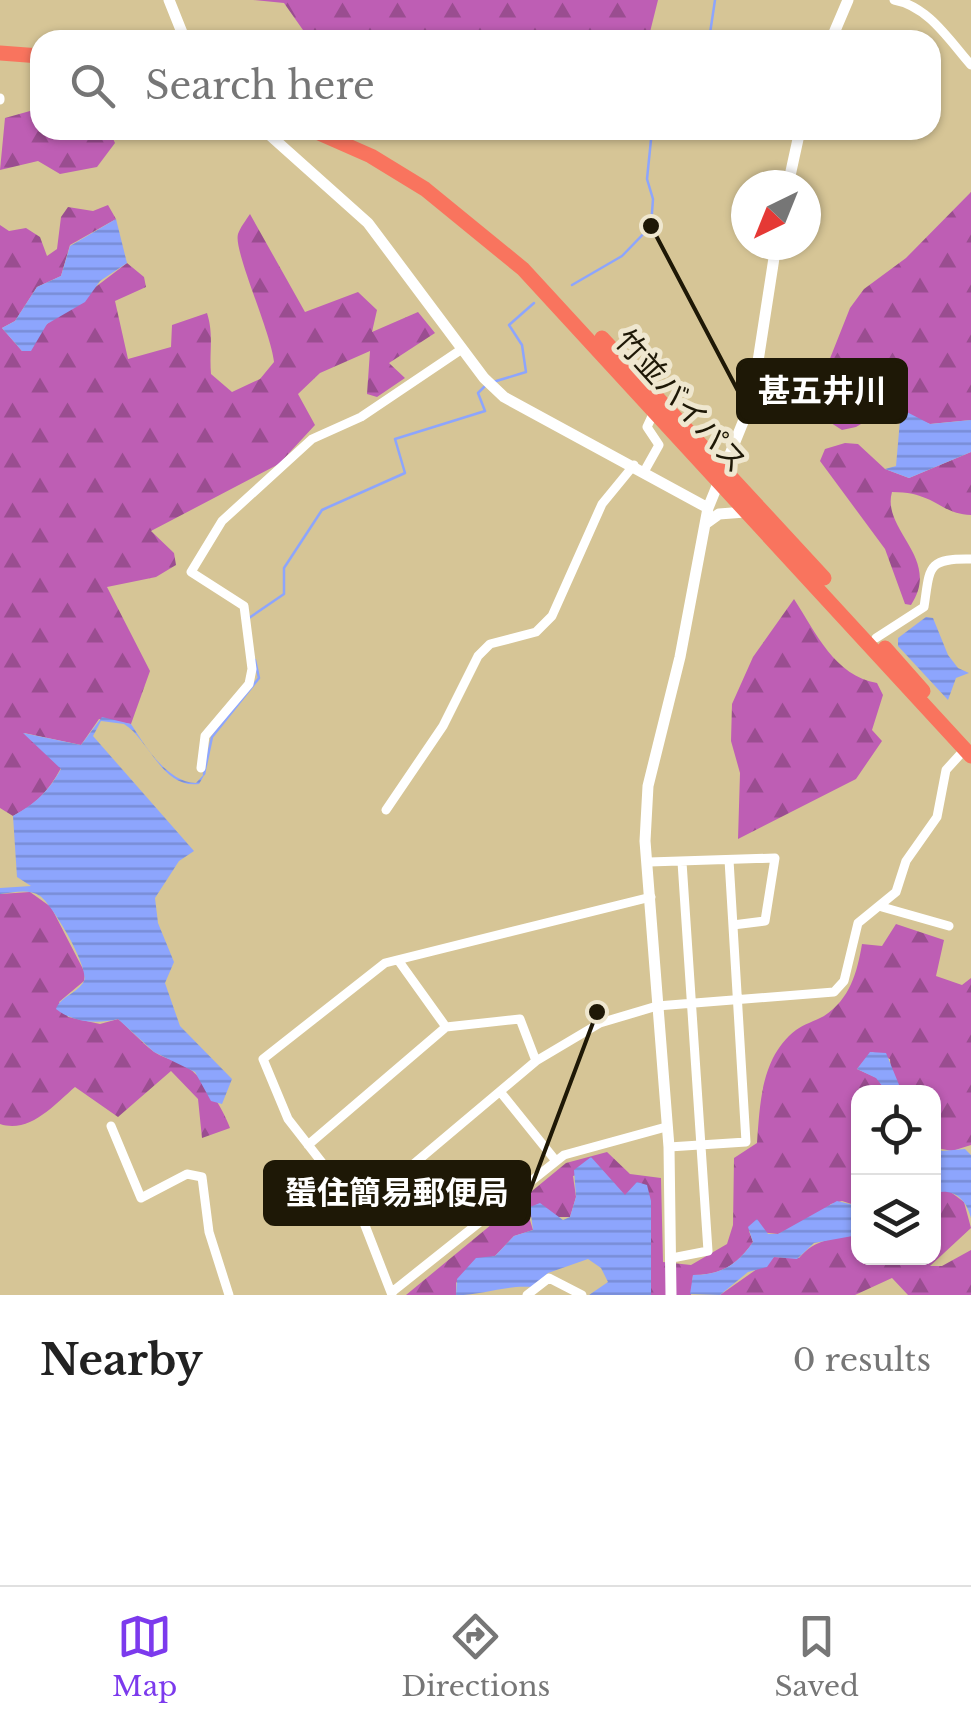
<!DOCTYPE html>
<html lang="en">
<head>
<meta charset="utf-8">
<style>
	:root { --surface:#fff; --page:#f2f2f2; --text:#222; --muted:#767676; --line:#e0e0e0; --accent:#7c3aed }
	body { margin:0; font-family:"Libre Baskerville","Noto Sans JP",serif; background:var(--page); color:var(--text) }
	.controls { position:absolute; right:30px; bottom:30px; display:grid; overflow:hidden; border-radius:20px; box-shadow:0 2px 8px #0004 }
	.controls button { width:90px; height:90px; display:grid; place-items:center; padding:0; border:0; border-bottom:2px solid var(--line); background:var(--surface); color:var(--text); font:50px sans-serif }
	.compass { position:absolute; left:731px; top:170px; width:90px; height:90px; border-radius:50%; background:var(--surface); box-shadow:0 2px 8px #0004; rotate:223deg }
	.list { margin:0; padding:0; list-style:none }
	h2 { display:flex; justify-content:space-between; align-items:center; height:130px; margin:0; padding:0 40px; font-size:42px }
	h2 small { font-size:32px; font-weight:400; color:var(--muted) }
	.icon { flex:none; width:55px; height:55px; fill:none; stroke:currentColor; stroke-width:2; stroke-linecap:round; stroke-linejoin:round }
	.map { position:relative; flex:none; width:971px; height:1295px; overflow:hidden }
	.search { position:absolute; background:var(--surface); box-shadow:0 2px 8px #0004; left:30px; right:30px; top:30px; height:110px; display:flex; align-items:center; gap:25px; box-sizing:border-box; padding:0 35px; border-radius:30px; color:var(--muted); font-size:38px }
	.sheet { height:290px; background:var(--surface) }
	nav { display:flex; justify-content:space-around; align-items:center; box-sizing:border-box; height:140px; border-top:2px solid var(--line); background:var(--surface); font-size:28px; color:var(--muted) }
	nav a { display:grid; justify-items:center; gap:5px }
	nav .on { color:var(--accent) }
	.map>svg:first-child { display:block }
	.forest { fill:url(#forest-firs) }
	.water { fill:url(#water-rules) }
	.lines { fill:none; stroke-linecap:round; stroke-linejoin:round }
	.stream { stroke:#8da5fd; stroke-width:2.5 }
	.street { stroke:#fff; stroke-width:9 }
	.secondary { stroke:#fff; stroke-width:11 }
	.highway { stroke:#f9745e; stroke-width:15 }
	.labels { text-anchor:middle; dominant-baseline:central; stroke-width:10; stroke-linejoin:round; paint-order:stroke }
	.street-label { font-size:30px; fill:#1e1806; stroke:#efe7cf }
	.leader { fill:none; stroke:#1e1806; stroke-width:4 }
	.callout-dot { fill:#1e1806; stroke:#efe7cf; stroke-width:4 }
	.callout { fill:#1e1806; stroke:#1e1806; stroke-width:4 }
	.callout-label { font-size:32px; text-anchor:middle; font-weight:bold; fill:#fff }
</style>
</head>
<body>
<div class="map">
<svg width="971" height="1295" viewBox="0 0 971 1295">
	<defs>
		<pattern id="forest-firs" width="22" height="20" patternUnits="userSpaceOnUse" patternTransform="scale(2.5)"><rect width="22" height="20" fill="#be5eb4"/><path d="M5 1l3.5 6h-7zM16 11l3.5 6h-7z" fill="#9a4d90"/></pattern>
		<pattern id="water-rules" width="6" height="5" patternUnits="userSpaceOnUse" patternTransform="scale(2.5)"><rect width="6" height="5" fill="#8da5fd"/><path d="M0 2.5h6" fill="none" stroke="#798dd7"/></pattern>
	</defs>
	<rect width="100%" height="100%" fill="#d6c596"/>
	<!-- forest -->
	<path class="forest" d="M 253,0 L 658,0 L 648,40 L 310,40 L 284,3 Z
		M 30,111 L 40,111 L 40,130 L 109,130 L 115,143 L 97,167 L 60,174 L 38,161 L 0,170 L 5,118 Z
		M 971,192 L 971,420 L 930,424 L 888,408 L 856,427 L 842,430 L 795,400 L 827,366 L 850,308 L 864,289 L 906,258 Z
		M 108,205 L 116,219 L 70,245 L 61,276 L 37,287 L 15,321 L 2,328 L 22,351 L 47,324 L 127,263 L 144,277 L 146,287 L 115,301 L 128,359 L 171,347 L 172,325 L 207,313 C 214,335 209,351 211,374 L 232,392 L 260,379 L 274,362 C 271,332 233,250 238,234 C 240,228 246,220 250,214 L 305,312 L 358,292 L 377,310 L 372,332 L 418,312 L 435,333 L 389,363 L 405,378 L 377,397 L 367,394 L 370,351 L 320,373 L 298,394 L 315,425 L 279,464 L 151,531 L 174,553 L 176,565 L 156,577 L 107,587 L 150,671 L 131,724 L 99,719 L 81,745 L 24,733 L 61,768 C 48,792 36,804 13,816 L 0,808 L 0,225 L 9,231 L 26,228 L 40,237 L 47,256 L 57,249 L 61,217 L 68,207 L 93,211 Z
		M 845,443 L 858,444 L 885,469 L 909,478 L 971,452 L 971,515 C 939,514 936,492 892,492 C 881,530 942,558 911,605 L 905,604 L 885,549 L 820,461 L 825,449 Z
		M 794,599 C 816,633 835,676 877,683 L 883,695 L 872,730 L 882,741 L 856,779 L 738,839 L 740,773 L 731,741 L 732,704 L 753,657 Z
		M 30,892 L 51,907 L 85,973 L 84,981 L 59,1002 L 68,1017 L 100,1024 L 118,1019 C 130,1029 140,1041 153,1051 C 162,1058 172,1059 181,1063 C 202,1074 223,1108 230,1128 L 202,1138 L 198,1099 L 171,1071 L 118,1117 L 75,1087 C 55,1104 30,1134 0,1124 L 0,894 Z
		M 896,924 L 944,940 L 936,976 L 962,985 L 971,978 L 971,1145 L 952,1151 L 937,1148 L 934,1092 L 902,1092 L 891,1074 L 890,1059 L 872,1052 L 857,1069 L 877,1078 L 887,1092 L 858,1092 L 858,1206 L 842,1201 L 831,1204 L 813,1218 L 778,1234 L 749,1231 L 753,1242 C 737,1265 721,1275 693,1275 L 691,1295 L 651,1295 L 651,1201 L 624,1195 L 600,1168 L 573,1176 L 576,1197 L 570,1217 L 529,1217 L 533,1230 L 514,1236 L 495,1256 L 473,1262 L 456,1283 L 456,1295 L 406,1295 L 566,1163 L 607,1152 L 630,1174 L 661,1178 L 663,1262 L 691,1265 L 727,1244 L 733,1225 L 734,1158 L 757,1143 C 760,1103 761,1057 796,1030 C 804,1024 815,1021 824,1016 C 850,999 857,973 862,944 L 882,946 Z
		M 948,1190 L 964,1202 L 971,1228 L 930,1266 L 942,1266 L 971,1250 L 971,1295 L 908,1295 L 892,1278 L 855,1295 L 720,1295 L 774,1257 L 799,1258 C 815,1239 834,1238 858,1235 L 858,1258 L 934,1258 L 934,1193 Z"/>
	<!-- water -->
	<path class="water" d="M 116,219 L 127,263 L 100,281 L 85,302 L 47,324 L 31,351 L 22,351 L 2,328 L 15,321 L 37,287 L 61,276 L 70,246 Z
		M 901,409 L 930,424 L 971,420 L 971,452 L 909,478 L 885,469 L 896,466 Z
		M 926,617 L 933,618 L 948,655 L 958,668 L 969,673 L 956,678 L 948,700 L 898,646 L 898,638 Z
		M 102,717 L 131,724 C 145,746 167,782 196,783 L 206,772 L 199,784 C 162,789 149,739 124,724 L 101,721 L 93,736 L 194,851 L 179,861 L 155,898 L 158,923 L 174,962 L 165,983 L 180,1026 L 232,1079 L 222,1104 L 211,1101 L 195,1072 L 154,1052 L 118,1019 C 99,1024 73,1023 56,1009 C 61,996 78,993 84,981 C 90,968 52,904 40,896 C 28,888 13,893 0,894 L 0,888 L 31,886 L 17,877 L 13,816 C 36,803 48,792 61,769 L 23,733 L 81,745 Z
		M 870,1052 L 886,1053 L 902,1092 L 887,1092 L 876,1078 L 857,1069 Z
		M 934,1145 L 942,1151 L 965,1149 L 971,1155 L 971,1218 C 966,1198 953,1188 934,1193 Z
		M 591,1157 L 625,1195 L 637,1182 L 647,1185 L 651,1201 L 651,1295 L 589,1295 L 608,1282 L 601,1268 L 588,1259 L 548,1273 L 532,1287 C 503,1285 485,1295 456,1295 L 457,1279 L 476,1258 L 495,1256 L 514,1236 L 533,1230 L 530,1207 L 540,1203 L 563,1220 L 570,1217 L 576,1197 L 574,1170 Z
		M 837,1201 L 858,1206 L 858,1235 L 814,1243 L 797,1259 L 774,1257 L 767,1267 L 748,1272 L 720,1295 L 690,1294 L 693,1275 C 721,1275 737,1265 753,1242 L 748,1227 L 757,1219 L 768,1234 L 778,1234 Z"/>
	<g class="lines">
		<!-- stream -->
		<path class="stream" d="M 709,40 L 715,0
			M 572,285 L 622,256 L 651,226 L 653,199 L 647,179 L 652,130
			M 493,382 L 526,372 L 522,345 L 509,325 L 534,303
			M 249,618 L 284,594 L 284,568 L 322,510 L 405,473 L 395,439 L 485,411 L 478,393 L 486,385
			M 204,774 L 212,737 L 259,678 L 255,660"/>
		<!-- street -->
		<path class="street" d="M 894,0 C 928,6 949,40 971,65
			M 0,98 L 0,100
			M 645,470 L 659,445 L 647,427 L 654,412
			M 876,638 L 924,607 C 930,568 926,558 971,559
			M 201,768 L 205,736 L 249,684 L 252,669 L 244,606 L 191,572 L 222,521 L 312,439 L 361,417 L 462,349
			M 386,810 L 443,726 L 478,656 L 490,644 L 536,632 L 552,616 L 602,504 L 634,465
			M 649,862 L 775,858 L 765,921 L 733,925
			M 882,907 L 949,926
			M 398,960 L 446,1027
			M 502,1094 L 556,1161
			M 111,1126 L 141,1198 L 187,1174 L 202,1177 L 209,1232 L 229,1295
			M 308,1145 L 446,1027 L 520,1019 L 536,1061
			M 669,1147 L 746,1142 L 729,860
			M 359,1210 L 536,1061 L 600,1023 L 657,1006 L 834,992 L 844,981 L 858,923 L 896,892 L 906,861 L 937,817 L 946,770 L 966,748
			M 672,1258 L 708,1251 L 682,862
			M 392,1292 L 564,1155 L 666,1127
			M 392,1295 L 359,1210 L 288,1119 L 263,1059 L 385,963 L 651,897
			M 527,1295 L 549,1278 L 582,1295"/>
		<!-- secondary -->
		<path class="secondary" d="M 169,0 L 185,40
			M 831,40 L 848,0
			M 264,130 L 368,223 L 484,378 L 504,397 L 708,508
			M 788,185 L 800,130
			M 705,524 L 719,514 L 745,512
			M 671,1295 L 669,1147 L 645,841 L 648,786 L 680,657 L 708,508 L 752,400 L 776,245"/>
		<!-- highway -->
		<path class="highway" d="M 0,53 L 40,56
			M 312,130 L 371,156 L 425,189 L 523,269 L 971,756
			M 602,338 L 824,578
			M 885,648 L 923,691"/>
	</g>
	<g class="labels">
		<!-- street labels -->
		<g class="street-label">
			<text transform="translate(681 401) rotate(48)">竹並バイパス</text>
		</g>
	</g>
	<!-- callouts -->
	<path class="leader" d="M651 226L738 391M597 1012L529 1193"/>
	<g class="callout-dot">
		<circle cx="651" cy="226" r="10"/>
		<circle cx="597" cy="1012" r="10"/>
	</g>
	<g class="callout">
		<rect x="738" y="360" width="168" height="62" rx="10"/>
		<rect x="265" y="1162" width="264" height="62" rx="10"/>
	</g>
	<g class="callout-label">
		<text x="822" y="402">甚五井川</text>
		<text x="397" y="1204">蜑住簡易郵便局</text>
	</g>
</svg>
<div class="controls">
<button><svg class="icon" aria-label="locate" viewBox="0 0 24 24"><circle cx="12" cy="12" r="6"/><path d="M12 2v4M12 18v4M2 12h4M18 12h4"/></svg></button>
<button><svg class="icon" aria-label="layers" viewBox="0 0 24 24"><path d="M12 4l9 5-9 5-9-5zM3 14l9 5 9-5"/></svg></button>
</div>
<svg class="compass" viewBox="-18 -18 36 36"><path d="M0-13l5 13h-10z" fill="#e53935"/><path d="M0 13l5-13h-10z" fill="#767676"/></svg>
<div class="search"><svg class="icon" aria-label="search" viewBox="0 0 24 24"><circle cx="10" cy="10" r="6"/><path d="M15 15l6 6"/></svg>Search here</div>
</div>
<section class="sheet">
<h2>Nearby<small>0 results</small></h2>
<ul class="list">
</ul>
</section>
<nav>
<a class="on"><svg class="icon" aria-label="map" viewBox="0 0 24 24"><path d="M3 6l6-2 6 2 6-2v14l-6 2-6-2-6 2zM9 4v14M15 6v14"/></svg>Map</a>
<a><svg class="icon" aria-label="directions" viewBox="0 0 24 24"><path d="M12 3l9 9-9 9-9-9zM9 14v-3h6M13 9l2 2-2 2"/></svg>Directions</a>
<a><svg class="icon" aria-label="saved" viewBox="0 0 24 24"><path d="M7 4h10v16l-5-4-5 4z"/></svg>Saved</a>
</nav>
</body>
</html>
